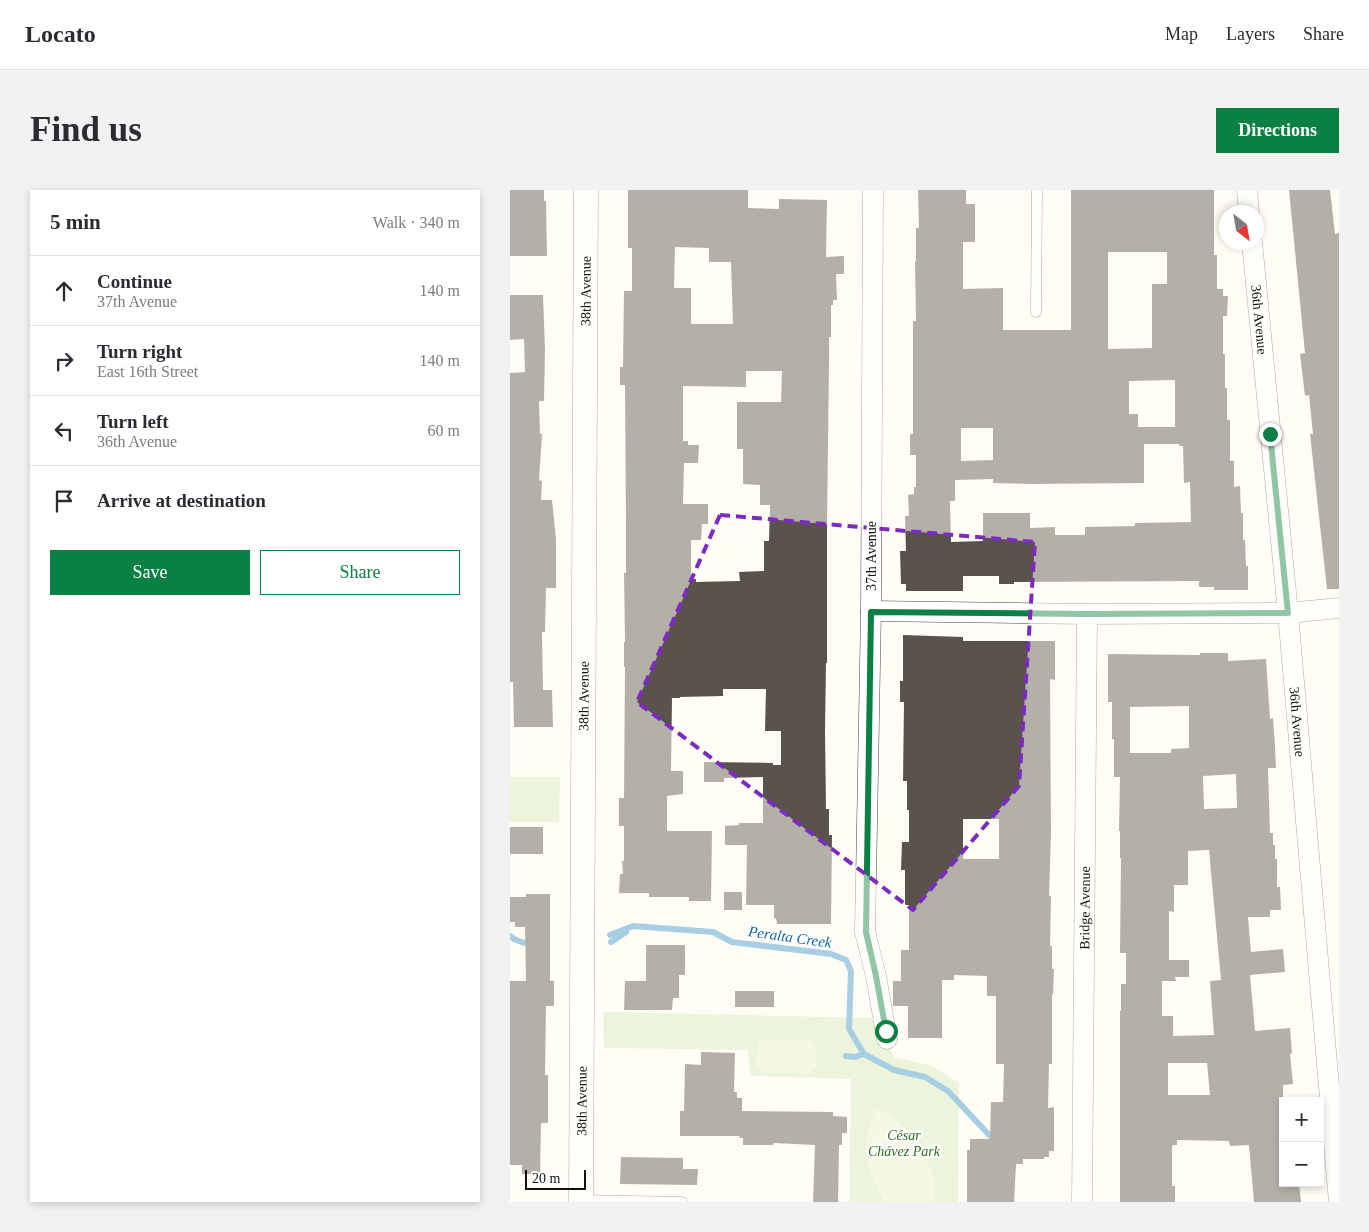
<!DOCTYPE html>
<html lang="en">
<head>
<meta charset="utf-8">
<style>
	:root { --surface:#fff; --page:#f2f2f3; --text:#2b2b33; --muted:#7c7c81; --line:#e1e1e2; --accent:#0b8043 }
	body { margin:0; font-family:Georgia,serif; background:var(--page); color:var(--text) }
	.controls { position:absolute; right:15px; bottom:15px; display:grid; overflow:hidden; border-radius:0px; box-shadow:0 2px 8px #0003 }
	.controls button { width:45px; height:45px; display:grid; place-items:center; padding:0; border:0; border-bottom:1px solid var(--line); background:var(--surface); color:var(--text); font:25px sans-serif }
	.compass { position:absolute; left:709px; top:15px; width:45px; height:45px; border-radius:50%; background:var(--surface); box-shadow:0 2px 8px #0003; rotate:149deg }
	.scale { position:absolute; left:15px; bottom:12px; width:61px; box-sizing:border-box; padding-left:5px; border:2px solid #111; border-top:0; font-size:14px; line-height:18px; white-space:nowrap; color:#111; -webkit-text-stroke:4px #fff; paint-order:stroke }
	.stop { position:absolute; width:15px; height:15px; margin:-11px; border:4px solid #0b8043; border-radius:50%; background:#fff }
	.stop.end { background:#0b8043; border-color:#fff; box-shadow:0 1px 5px #0008 }
	.list { margin:0; padding:0; list-style:none }
	h2 { display:flex; justify-content:space-between; align-items:center; height:65px; margin:0; padding:0 20px; font-size:21px }
	h2 small { font-size:16px; font-weight:400; color:var(--muted) }
	.list li { display:grid; grid-template-columns:32px 1fr auto; gap:15px; align-items:center; box-sizing:border-box; height:70px; padding:0 20px; border-top:1px solid var(--line) }
	.list b { display:block; font-size:19px; white-space:nowrap }
	.list p { margin:0; font-size:16px; white-space:nowrap; color:var(--muted) }
	.list em { font-size:16px; font-style:normal; color:var(--muted) }
	.actions { display:flex; gap:10px; padding:15px 20px }
	.actions a { flex:1; padding:11px 0; border:1px solid var(--accent); border-radius:0px; text-align:center; font-size:18px; color:var(--accent) }
	.actions .main { background:var(--accent); color:#fff }
	.icon { flex:none; width:28px; height:28px; fill:none; stroke:currentColor; stroke-width:2; stroke-linecap:round; stroke-linejoin:round }
	.map { position:relative; flex:none; width:829px; height:1012px; overflow:hidden; border-radius:0px }
	header { display:flex; align-items:center; gap:30px; box-sizing:border-box; height:70px; padding:0 25px; background:var(--surface); border-bottom:1px solid var(--line) }
	header strong { font-size:24px }
	nav { display:flex; gap:28px; margin-inline-start:auto; font-size:18px }
	.intro { display:flex; align-items:center; justify-content:space-between; box-sizing:border-box; height:120px; padding:0 30px }
	h1 { margin:0; font-size:35px }
	.button { padding:12px 22px; border-radius:0px; background:var(--accent); color:#fff; font-size:18px; font-weight:700 }
	main { display:flex; gap:30px; padding:0 30px }
	aside { flex:1; background:var(--surface); border-radius:0px; box-shadow:0 2px 8px #0003 }
	.map>svg:first-child { display:block }
	.green { fill:#d5ebbd }
	.pitch { fill:#e6f2cf }
	.lines { fill:none; stroke-linecap:round; stroke-linejoin:round }
	.stream { stroke:#3f96cf; stroke-width:6 }
	.building { fill:#5a524d; fill-rule:evenodd }
	.service-casing { stroke:#444; stroke-width:11 }
	.minor-casing { stroke:#444; stroke-width:21 }
	.tertiary-casing { stroke:#444; stroke-width:25 }
	.service { stroke:#fff; stroke-width:10 }
	.minor { stroke:#fff; stroke-width:20 }
	.tertiary { stroke:#fff; stroke-width:24 }
	.route { stroke:#0b8043; stroke-width:6 }
	.marked { fill:none; stroke:#7b2cbf; stroke-width:4; stroke-dasharray:10 6; stroke-linejoin:round }
	.labels { text-anchor:middle; dominant-baseline:central; stroke-width:5; stroke-linejoin:round; paint-order:stroke }
	.street-label { font-size:14px; fill:#111; stroke:#fff }
	.park-label { font-size:14px; font-style:italic; fill:#2f6b1f; stroke:#fff }
	.water-label { font-size:15px; font-style:italic; fill:#1768a6; stroke:#fff }
</style>
</head>
<body>
<header>
<strong>Locato</strong>
<nav><a>Map</a><a>Layers</a><a>Share</a></nav>
</header>
<div class="intro"><h1>Find us</h1><a class="button">Directions</a></div>
<main>
<aside>
<h2>5 min<small>Walk · 340 m</small></h2>
<ul class="list">
<li><svg class="icon" aria-label="ahead" viewBox="0 0 24 24"><path d="M12 20V5M6 11l6-6 6 6"/></svg><div><b>Continue</b><p>37th Avenue</p></div><em>140 m</em></li>
<li><svg class="icon" aria-label="right" viewBox="0 0 24 24"><path d="M7 20v-9h11M14 6l5 5-5 5"/></svg><div><b>Turn right</b><p>East 16th Street</p></div><em>140 m</em></li>
<li><svg class="icon" aria-label="left" viewBox="0 0 24 24"><path d="M17 20v-9H6M10 6l-5 5 5 5"/></svg><div><b>Turn left</b><p>36th Avenue</p></div><em>60 m</em></li>
<li><svg class="icon" aria-label="arrive" viewBox="0 0 24 24"><path d="M6 21V4h12l-3 4 3 4H6"/></svg><div><b>Arrive at destination</b></div></li>
</ul>
<div class="actions"><a class="main">Save</a><a>Share</a></div>
</aside>
<div class="map">
<svg width="829" height="1012" viewBox="0 0 829 1012">
	<rect width="100%" height="100%" fill="#fffdf5"/>
	<!-- green -->
	<path class="green" d="M 0,587 L 50,587 L 49,632 L 0,632 Z
		M 93,822 L 362,828 L 384,867 L 422,876 L 449,893 L 448,1012 L 339,1012 L 341,889 L 240,886 L 238,860 L 94,858 Z"/>
	<!-- pitch -->
	<path class="pitch" d="M 252,850 L 301,851 L 306,855 L 306,877 L 301,883 L 252,882 L 246,876 L 248,855 Z
		M 371,920 C 374,922 378,923 381,926 C 396,938 419,969 424,988 C 425,996 425,1004 424,1012 L 375,1012 C 367,999 356,975 356,960 C 356,948 360,932 365,921 Z"/>
	<g class="lines">
		<!-- stream -->
		<path class="stream" d="M 100,745 L 123,736 L 203,742 L 222,752 L 321,764 L 336,770 L 341,781 L 339,839 L 354,864 L 384,880 L 415,887 L 438,901 L 480,946
			M 0,746 L 4,749 L 14,753
			M 101,752 L 116,742
			M 336,866 L 345,867 L 354,864"/>
	</g>
	<!-- building -->
	<path class="building" d="M 0,0 L 34,0 L 34,11 L 36,11 L 37,66 L 0,66 Z
		M 118,0 L 238,0 L 238,18 L 269,19 L 269,9 L 317,10 L 316,67 L 334,66 L 334,84 L 326,84 L 327,110 L 323,110 L 323,115 L 321,115 L 321,147 L 319,147 L 319,173 L 317,337 L 317,473 L 316,473 L 315,541 L 316,619 L 319,619 L 319,645 L 322,645 L 321,734 L 267,734 L 266,728 L 264,729 L 264,715 L 236,715 L 237,655 L 215,655 L 215,636 L 229,635 L 229,633 L 253,633 L 253,587 L 214,588 L 214,592 L 194,592 L 194,572 L 263,573 L 263,575 L 271,575 L 271,541 L 255,541 L 256,499 L 213,499 L 213,506 L 170,507 L 170,508 L 162,508 L 161,581 L 173,581 L 173,604 L 157,606 L 157,641 L 202,641 L 201,711 L 179,711 L 179,707 L 139,707 L 139,703 L 109,703 L 110,684 L 113,684 L 112,671 L 114,671 L 114,636 L 109,636 L 109,608 L 114,608 L 115,477 L 114,477 L 114,452 L 115,452 L 114,383 L 116,383 L 116,337 L 115,195 L 110,195 L 110,177 L 113,177 L 114,101 L 122,101 L 122,58 L 118,58 ZM 165,57 L 199,58 L 199,72 L 221,72 L 223,134 L 181,134 L 181,98 L 164,98 ZM 236,181 L 272,181 L 271,212 L 227,212 L 227,259 L 233,259 L 233,294 L 250,295 L 250,315 L 260,315 L 259,351 L 254,351 L 254,381 L 229,382 L 230,391 L 186,392 L 186,389 L 181,389 L 181,350 L 191,350 L 192,334 L 198,334 L 198,314 L 173,314 L 174,273 L 188,273 L 189,255 L 178,255 L 178,251 L 173,251 L 173,196 L 236,197 Z
		M 408,0 L 456,0 L 456,14 L 465,14 L 465,52 L 453,52 L 453,99 L 493,98 L 493,140 L 561,140 L 561,0 L 704,0 L 704,65 L 707,65 L 707,99 L 713,99 L 713,106 L 718,106 L 717,126 L 713,126 L 713,164 L 715,164 L 715,198 L 717,198 L 717,230 L 720,230 L 720,271 L 724,271 L 724,297 L 730,296 L 731,323 L 733,323 L 733,350 L 735,350 L 736,376 L 738,376 L 738,400 L 704,400 L 704,397 L 689,397 L 689,391 L 504,392 L 504,394 L 489,394 L 489,386 L 453,386 L 453,401 L 396,401 L 396,394 L 391,394 L 390,361 L 396,361 L 395,326 L 399,326 L 398,305 L 404,304 L 404,297 L 406,297 L 406,265 L 400,265 L 400,244 L 403,244 L 403,131 L 406,131 L 405,71 L 406,71 L 406,38 L 409,38 ZM 598,62 L 657,62 L 657,94 L 642,94 L 642,158 L 598,159 ZM 665,190 L 665,237 L 628,237 L 628,224 L 619,224 L 619,191 ZM 451,238 L 483,238 L 483,270 L 451,271 ZM 634,254 L 669,254 L 669,256 L 673,256 L 674,293 L 680,292 L 681,332 L 625,333 L 625,336 L 575,337 L 575,345 L 545,345 L 545,337 L 520,338 L 520,323 L 473,323 L 473,351 L 441,352 L 440,311 L 445,311 L 445,290 L 483,289 L 483,293 L 520,294 L 634,293 Z
		M 779,0 L 820,0 L 825,44 L 829,43 L 829,399 L 817,399 L 800,244 L 803,244 L 799,205 L 795,206 L 790,164 L 795,163 Z
		M 0,105 L 33,105 L 35,160 L 34,211 L 29,211 L 30,244 L 32,244 L 29,290 L 32,291 L 31,310 L 42,310 L 46,349 L 46,398 L 36,398 L 35,442 L 32,442 L 33,500 L 42,500 L 43,537 L 4,537 L 3,492 L 0,492 L 0,183 L 15,182 L 14,149 L 0,150 Z
		M 393,445 L 453,447 L 453,451 L 545,451 L 545,490 L 540,489 L 541,644 L 539,706 L 541,706 L 540,756 L 542,756 L 542,779 L 544,779 L 543,804 L 542,804 L 542,874 L 539,874 L 538,918 L 544,917 L 544,961 L 539,961 L 539,967 L 534,967 L 534,969 L 513,969 L 513,974 L 506,974 L 504,1012 L 457,1012 L 457,960 L 460,960 L 460,949 L 480,949 L 481,912 L 493,912 L 494,874 L 486,874 L 486,806 L 477,806 L 477,786 L 444,785 L 444,790 L 432,790 L 432,848 L 398,848 L 398,816 L 383,816 L 383,791 L 391,791 L 391,760 L 399,760 L 399,715 L 395,715 L 395,680 L 391,680 L 392,652 L 399,652 L 399,620 L 397,620 L 397,591 L 393,591 L 394,512 L 390,512 L 390,491 L 393,491 ZM 453,629 L 489,629 L 489,669 L 453,669 Z
		M 690,463 L 718,463 L 718,471 L 756,469 L 760,529 L 763,528 L 765,556 L 766,578 L 758,578 L 760,643 L 763,643 L 763,655 L 765,655 L 765,669 L 767,669 L 767,697 L 770,697 L 771,720 L 760,720 L 760,727 L 738,727 L 741,762 L 773,759 L 775,782 L 740,785 L 745,841 L 780,838 L 782,863 L 780,864 L 783,894 L 773,895 L 773,993 L 789,993 L 791,1012 L 744,1012 L 739,955 L 720,956 L 719,951 L 667,950 L 667,955 L 663,955 L 662,957 L 662,996 L 665,996 L 665,1012 L 610,1012 L 610,821 L 611,821 L 611,794 L 616,794 L 616,763 L 610,763 L 611,668 L 610,668 L 610,641 L 609,641 L 610,587 L 604,587 L 604,549 L 602,549 L 602,512 L 598,512 L 598,464 L 690,465 ZM 679,516 L 679,558 L 661,559 L 661,563 L 620,563 L 620,517 ZM 726,584 L 727,618 L 694,619 L 693,586 ZM 699,660 L 711,790 L 700,791 L 704,845 L 663,846 L 663,826 L 652,826 L 652,791 L 666,791 L 665,787 L 679,787 L 679,770 L 659,770 L 659,721 L 664,722 L 664,695 L 678,695 L 678,661 ZM 658,873 L 697,873 L 700,905 L 658,905 Z
		M 0,637 L 33,637 L 33,664 L 0,664 Z
		M 214,702 L 232,702 L 232,720 L 214,720 Z
		M 16,704 L 40,704 L 40,791 L 44,791 L 44,816 L 36,816 L 35,885 L 38,885 L 38,933 L 31,933 L 30,984 L 12,984 L 12,975 L 0,975 L 0,791 L 16,791 L 15,737 L 5,737 L 5,732 L 0,732 L 0,707 L 16,707 Z
		M 136,755 L 175,755 L 175,785 L 169,785 L 169,808 L 163,808 L 162,820 L 114,820 L 115,791 L 136,791 Z
		M 225,801 L 264,801 L 264,817 L 225,817 Z
		M 191,862 L 225,863 L 224,902 L 227,902 L 227,908 L 232,908 L 232,921 L 323,922 L 323,926 L 337,927 L 337,943 L 332,943 L 332,955 L 329,955 L 328,1012 L 303,1012 L 305,955 L 264,953 L 263,955 L 233,955 L 233,948 L 229,948 L 230,946 L 170,946 L 170,921 L 174,921 L 175,874 L 191,875 Z
		M 111,967 L 173,968 L 173,979 L 188,979 L 187,995 L 110,994 Z"/>
	<g class="lines">
		<defs>
			<path id="service" d="M 526,122 L 527,0
				M 71,1010 L 172,1012"/>
			<g id="minor">
				<path d="M 363,0 L 361,421 L 355,742 L 366,786 L 377,849"/>
				<path d="M 737,0 L 739,22"/>
				<path id="s1" d="M 742,52 L 778,423 L 829,1012"/>
				<path d="M 361,421 L 577,424 L 778,423 L 829,418"/>
				<path id="s2" d="M 572,1012 L 577,424"/>
			</g>
			<g id="tertiary">
				<path id="s3" d="M 71,1012 L 76,0"/>
			</g>
		</defs>
		<!-- service casing -->
		<use href="#service" class="service-casing"/>
		<!-- minor casing -->
		<use href="#minor" class="minor-casing"/>
		<!-- tertiary casing -->
		<use href="#tertiary" class="tertiary-casing"/>
		<!-- service -->
		<use href="#service" class="service"/>
		<!-- minor -->
		<use href="#minor" class="minor"/>
		<!-- tertiary -->
		<use href="#tertiary" class="tertiary"/>
	</g>
	<g class="lines">
		<!-- route -->
		<path class="route" d="M 376,841 L 366,786 L 356,742 L 361,422 L 577,424 L 778,423 L 760,244"/>
	</g>
	<!-- marked area -->
	<path d="M0 0H829V1012H0ZM 210,325 L 525,352 L 509,596 L 403,720 L 127,512 Z" fill="#fffdf5" fill-opacity=".55" fill-rule="evenodd"/>
	<path class="marked" d="M 210,325 L 525,352 L 509,596 L 403,720 L 127,512 Z"/>
	<g class="labels">
		<!-- street labels -->
		<g class="street-label">
			<text stroke="none"><textPath href="#s3" startOffset="911">38th Avenue</textPath></text>
			<text stroke="none"><textPath href="#s1" startOffset="78">36th Avenue</textPath></text>
			<text transform="translate(361 366) rotate(-90)">37th Avenue</text>
			<text stroke="none"><textPath href="#s3" startOffset="506">38th Avenue</textPath></text>
			<text stroke="none"><textPath href="#s1" startOffset="482">36th Avenue</textPath></text>
			<text stroke="none"><textPath href="#s2" startOffset="294">Bridge Avenue</textPath></text>
			<text stroke="none"><textPath href="#s3" startOffset="101">38th Avenue</textPath></text>
		</g>
		<!-- park labels -->
		<g class="park-label">
			<text x="394" y="945">César<tspan x="394" dy="16">Chávez Park</tspan></text>
		</g>
		<!-- water labels -->
		<g class="water-label">
			<text transform="translate(280 747) rotate(8)">Peralta Creek</text>
		</g>
	</g>
</svg>
<div class="controls">
<button>+</button>
<button>−</button>
</div>
<svg class="compass" viewBox="-18 -18 36 36"><path d="M0-13l5 13h-10z" fill="#e53935"/><path d="M0 13l5-13h-10z" fill="#7c7c81"/></svg>
<div class="scale">20 m</div>
<div class="stop" style="left:376px;top:841px"></div>
<div class="stop end" style="left:760px;top:244px"></div>
</div>
</main>
</body>
</html>
